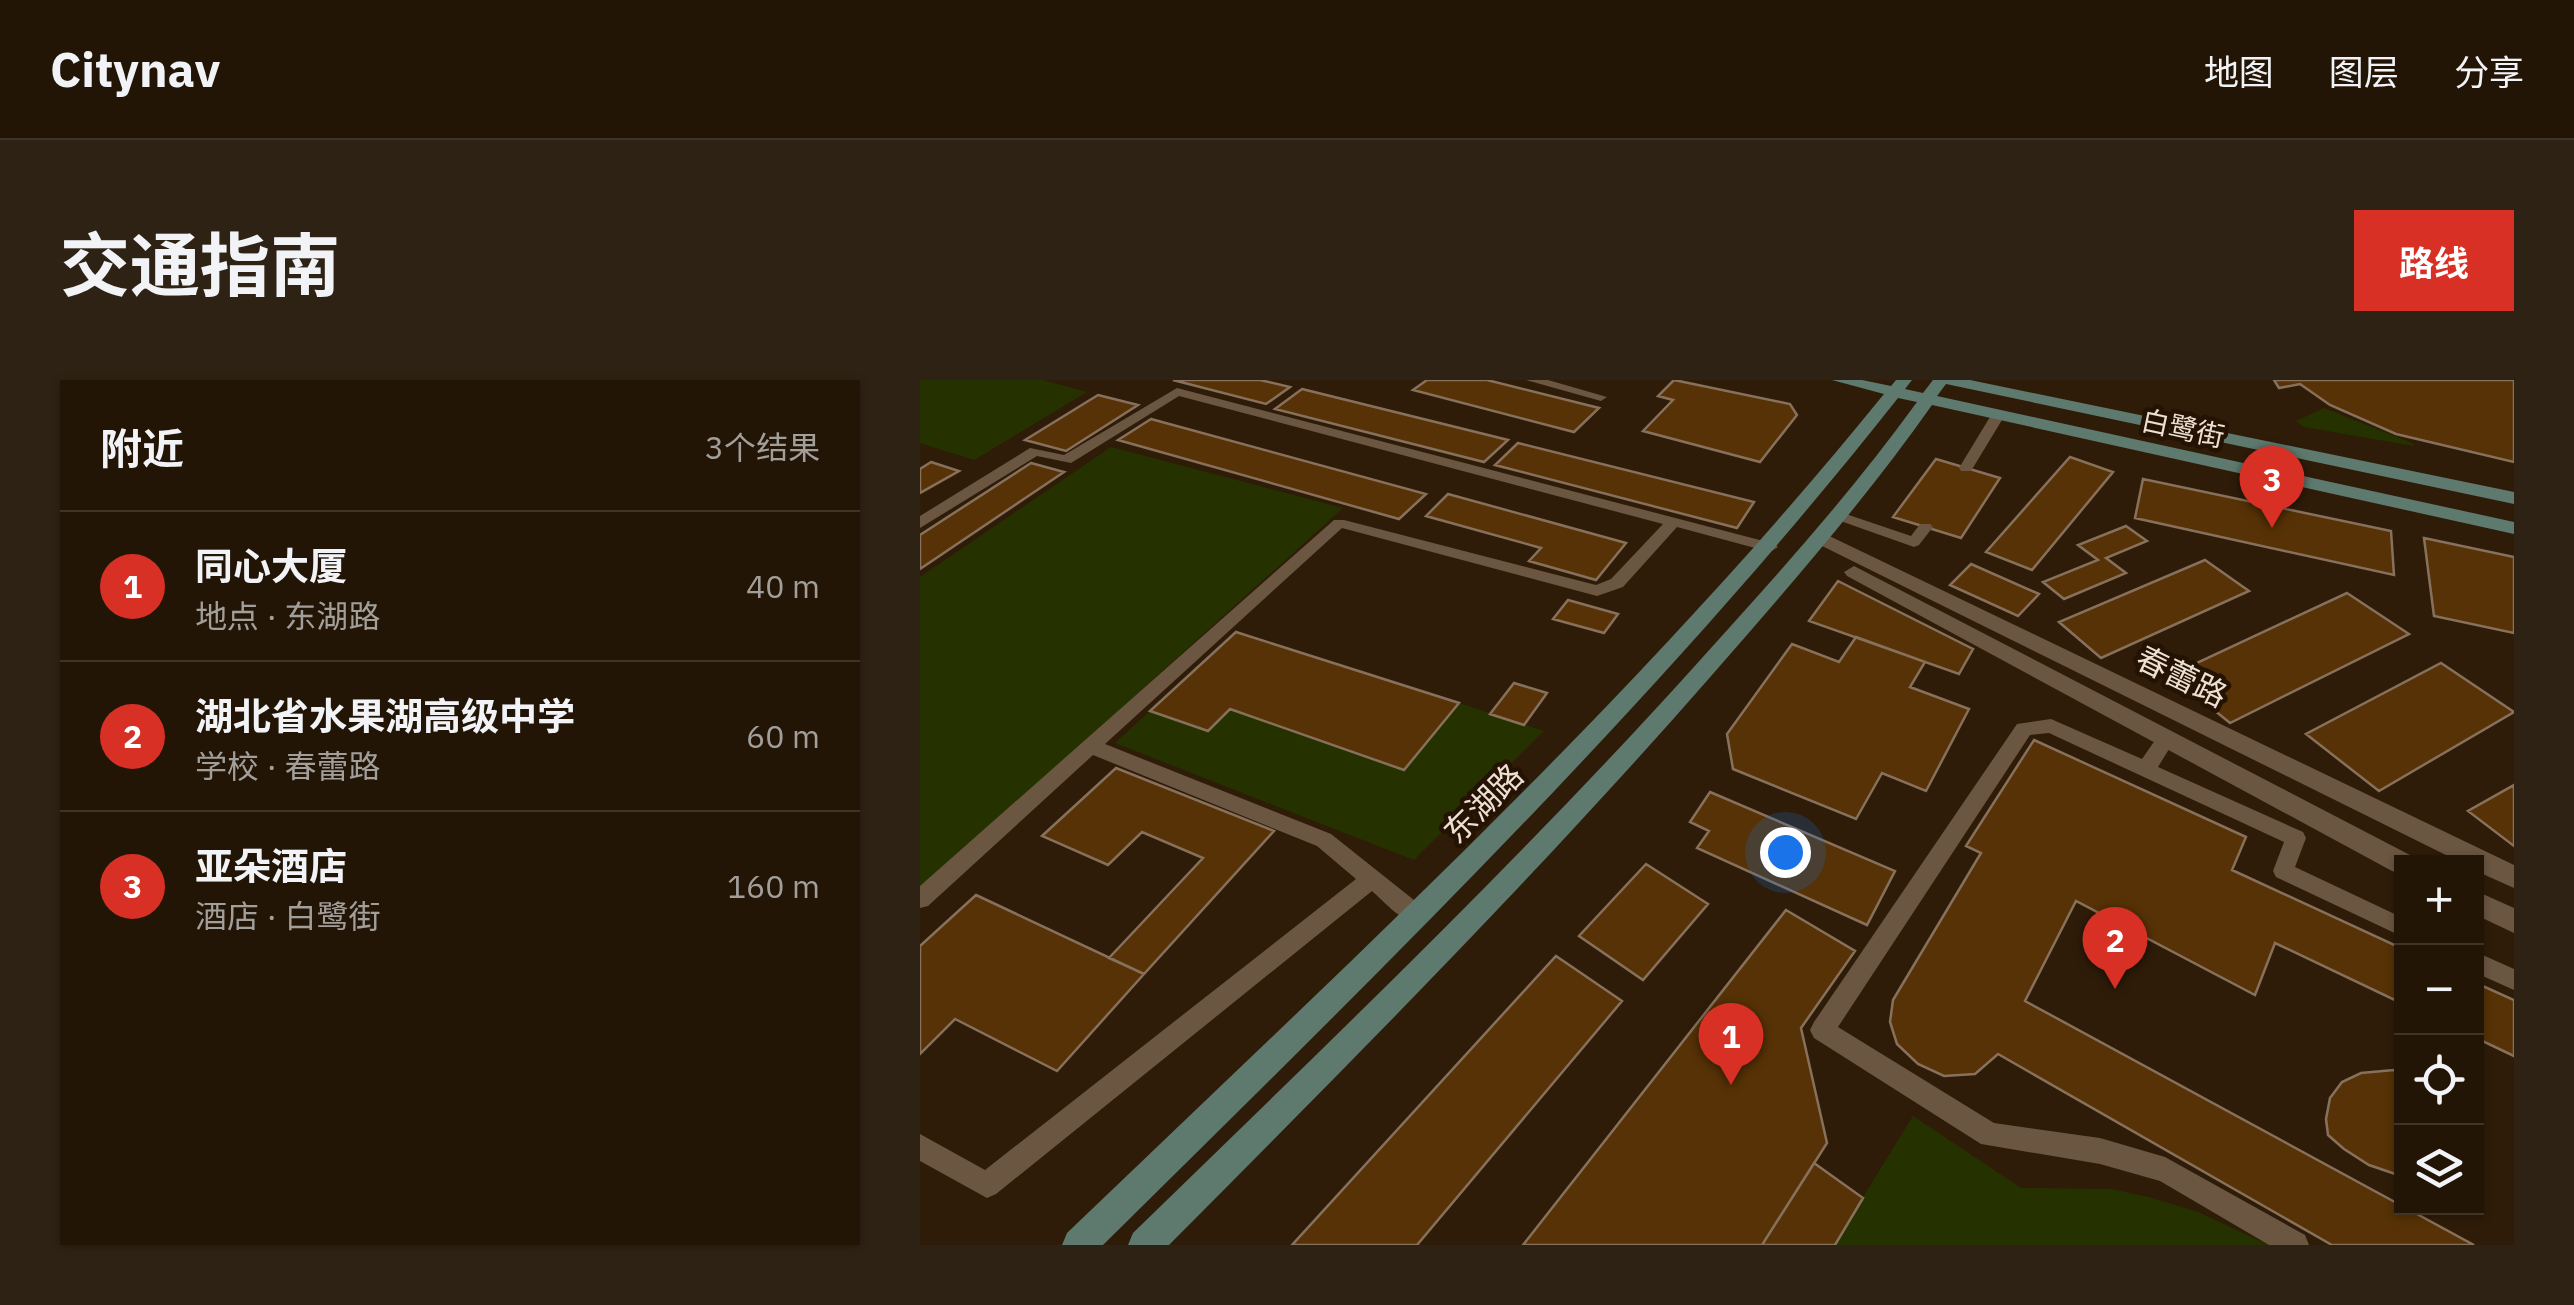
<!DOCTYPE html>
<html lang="zh">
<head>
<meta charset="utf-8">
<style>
	:root { --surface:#221506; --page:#2e2214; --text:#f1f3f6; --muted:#a29f9b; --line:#3f3428; --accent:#d93025 }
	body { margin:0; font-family:"IBM Plex Sans","Noto Sans SC",sans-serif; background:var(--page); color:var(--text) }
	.controls { position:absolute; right:30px; bottom:30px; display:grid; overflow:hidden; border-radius:0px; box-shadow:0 2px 8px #0004 }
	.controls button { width:90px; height:90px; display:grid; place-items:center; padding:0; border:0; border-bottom:2px solid var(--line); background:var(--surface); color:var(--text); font:50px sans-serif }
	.you { position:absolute; left:865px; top:472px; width:35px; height:35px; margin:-25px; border:8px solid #fff; border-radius:50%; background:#1a73e8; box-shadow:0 0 0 15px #1a73e833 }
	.badge { display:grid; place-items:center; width:65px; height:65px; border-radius:50%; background:var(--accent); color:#fff; font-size:32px; font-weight:700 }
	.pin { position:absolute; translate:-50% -82px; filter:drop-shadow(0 2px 5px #0008) }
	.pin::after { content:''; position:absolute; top:52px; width:35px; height:30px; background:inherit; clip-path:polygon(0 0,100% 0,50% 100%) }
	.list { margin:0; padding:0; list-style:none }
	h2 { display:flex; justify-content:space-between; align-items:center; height:130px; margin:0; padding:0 40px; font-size:42px }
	h2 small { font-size:32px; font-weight:400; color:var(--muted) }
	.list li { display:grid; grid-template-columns:65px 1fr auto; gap:30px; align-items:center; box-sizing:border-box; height:150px; padding:0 40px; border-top:2px solid var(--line) }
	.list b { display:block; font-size:38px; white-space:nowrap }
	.list p { margin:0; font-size:32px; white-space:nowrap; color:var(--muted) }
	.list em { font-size:32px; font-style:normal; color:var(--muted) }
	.icon { flex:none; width:55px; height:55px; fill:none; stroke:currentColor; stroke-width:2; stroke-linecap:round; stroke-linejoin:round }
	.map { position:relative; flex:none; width:1594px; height:865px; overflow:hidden; border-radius:0px }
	header { display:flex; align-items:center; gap:60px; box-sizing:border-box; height:140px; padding:0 50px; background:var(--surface); border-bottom:2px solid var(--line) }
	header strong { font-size:48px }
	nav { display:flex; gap:55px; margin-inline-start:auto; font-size:35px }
	.intro { display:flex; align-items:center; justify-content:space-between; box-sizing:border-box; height:240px; padding:0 60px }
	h1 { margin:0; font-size:70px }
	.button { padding:25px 45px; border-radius:0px; background:var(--accent); color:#fff; font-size:35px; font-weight:700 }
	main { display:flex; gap:60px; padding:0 60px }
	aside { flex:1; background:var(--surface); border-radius:0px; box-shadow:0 2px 8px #0004 }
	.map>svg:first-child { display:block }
	.green { fill:#253200 }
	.building { fill:#563206; stroke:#87715c; stroke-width:2.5 }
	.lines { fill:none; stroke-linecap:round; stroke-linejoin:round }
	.lane { fill:#6b5642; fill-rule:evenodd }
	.street { fill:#6b5642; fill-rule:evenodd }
	.secondary { fill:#5e7a6f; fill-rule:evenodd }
	.labels { text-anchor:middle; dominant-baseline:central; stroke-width:9; stroke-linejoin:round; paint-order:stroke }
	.far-street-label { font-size:28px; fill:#ecdfd3; stroke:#241202 }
	.street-label { font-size:32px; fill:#ecdfd3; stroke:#241202 }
</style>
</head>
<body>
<header>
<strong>Citynav</strong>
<nav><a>地图</a><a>图层</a><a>分享</a></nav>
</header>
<div class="intro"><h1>交通指南</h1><a class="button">路线</a></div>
<main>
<aside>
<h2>附近<small>3个结果</small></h2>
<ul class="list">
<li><span class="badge">1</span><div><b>同心大厦</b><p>地点 · 东湖路</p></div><em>40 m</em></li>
<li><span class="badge">2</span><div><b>湖北省水果湖高级中学</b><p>学校 · 春蕾路</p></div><em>60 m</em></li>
<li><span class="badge">3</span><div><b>亚朵酒店</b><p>酒店 · 白鹭街</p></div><em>160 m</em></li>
</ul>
</aside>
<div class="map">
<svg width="1594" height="865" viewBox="0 0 1594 865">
	<rect width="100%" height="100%" fill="#2e1c08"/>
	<!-- green -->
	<path class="green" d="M 0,0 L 123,0 L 167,12 L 54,80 L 0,63 Z
		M 1404,28 L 1492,63 L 1494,66 L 1384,47 L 1376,41 Z
		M 191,67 L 423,128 L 0,510 L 0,197 Z
		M 539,323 L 624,351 L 494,480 L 195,363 L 230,331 L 287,351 L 310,329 L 484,389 Z
		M 993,736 L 1101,808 L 1191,809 L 1229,817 L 1278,832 L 1349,865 L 842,865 L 894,783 L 943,817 Z"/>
	<!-- building -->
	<path class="building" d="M 253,0 L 340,0 L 370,7 L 346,24 Z
		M 507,0 L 567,0 L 679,28 L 654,52 L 493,10 Z
		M 754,0 L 870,24 L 877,35 L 840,82 L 723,51 L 753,20 L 738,16 Z
		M 1354,0 L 1594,0 L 1594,82 L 1476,54 L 1410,25 L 1380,4 L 1359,8 Z
		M 382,9 L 588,60 L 564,82 L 355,29 Z
		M 178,15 L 218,25 L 146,71 L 105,60 Z
		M 231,39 L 506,114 L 479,139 L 198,60 Z
		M 598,63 L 834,122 L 817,148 L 575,85 Z
		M 1150,77 L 1193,92 L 1112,190 L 1066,172 Z
		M 1016,79 L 1080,98 L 1041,158 L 973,137 Z
		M 11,82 L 39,91 L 0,113 L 0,89 Z
		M 111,83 L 144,92 L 0,189 L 0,155 Z
		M 1223,99 L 1471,151 L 1474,195 L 1215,138 Z
		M 528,114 L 706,163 L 676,200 L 609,181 L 621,168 L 506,136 Z
		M 1206,146 L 1227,161 L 1186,178 L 1206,193 L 1144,219 L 1123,202 L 1178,180 L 1158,165 Z
		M 1504,158 L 1594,177 L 1594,253 L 1514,236 Z
		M 1285,180 L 1329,211 L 1181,278 L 1139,242 Z
		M 1051,184 L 1119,214 L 1098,236 L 1030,205 Z
		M 918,201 L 1053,269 L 1039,294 L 889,241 Z
		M 1427,213 L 1489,254 L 1310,343 L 1251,295 Z
		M 648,220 L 698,234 L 684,253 L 633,239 Z
		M 316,252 L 539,323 L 484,390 L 310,329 L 288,351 L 230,331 Z
		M 936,257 L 1005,282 L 990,307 L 1049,329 L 1006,411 L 962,393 L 936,439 L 813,389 L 807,354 L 872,264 L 919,282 Z
		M 1521,283 L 1594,332 L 1459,411 L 1386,354 Z
		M 594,303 L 627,313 L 604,345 L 570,334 Z
		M 1114,360 L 1326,457 L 1312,490 L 1481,568 L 1481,623 L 1355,563 L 1335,615 L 1156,521 L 1105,621 L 1554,865 L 1412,865 L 1078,674 L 1055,694 L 1024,696 L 998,684 L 977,664 L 970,642 L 973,620 L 1061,473 L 1046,466 Z
		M 196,388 L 354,451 L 224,594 L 189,578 L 283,478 L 222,452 L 188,485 L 122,456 Z
		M 1594,405 L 1594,466 L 1548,431 Z
		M 790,412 L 975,491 L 947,545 L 777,468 L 789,451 L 770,442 Z
		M 726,484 L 788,524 L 723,600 L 659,556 Z
		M 56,515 L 224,594 L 137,691 L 35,639 L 0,674 L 0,566 Z
		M 866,530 L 935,571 L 881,648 L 907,763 L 842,865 L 603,865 Z
		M 636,576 L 702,621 L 497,865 L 372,865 Z
		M 1556,603 L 1594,620 L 1594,676 L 1556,658 Z
		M 1474,690 L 1481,691 L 1481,796 L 1449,785 L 1424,769 L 1408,755 L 1406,739 L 1410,718 L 1422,702 L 1441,693 Z
		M 894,783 L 943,818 L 915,865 L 842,865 Z"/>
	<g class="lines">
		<!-- lane -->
		<path class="lane" d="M 606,0 L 628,0 L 687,17 L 681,21 Z
			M 257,8 L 855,164 L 858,167 L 850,172 L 757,147 L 703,207 L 677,216 L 422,148 L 185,364 L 411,454 L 504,528 L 507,535 L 504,542 C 485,547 466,523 452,511 L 76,814 L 67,818 L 0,781 L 0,754 L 65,790 L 436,499 L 397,466 L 173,375 L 8,526 L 0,528 L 0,506 L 414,140 L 424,140 L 676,205 L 691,199 L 743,144 L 259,16 L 151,83 L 117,76 L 0,148 L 0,136 L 110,68 L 144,75 Z
			M 1073,32 L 1085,35 L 1051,91 L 1041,91 L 1039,88 Z
			M 917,131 L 991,156 L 1000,144 L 1010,144 L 1013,147 L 999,165 L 994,167 L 912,138 L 912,132 Z
			M 1131,339 L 1222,379 L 1238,356 L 1252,356 L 1254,361 L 1238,387 L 1383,452 L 1386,458 L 1375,487 L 1481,537 L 1481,556 L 1356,497 L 1353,491 L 1364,462 L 1129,353 L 1110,355 L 918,647 L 1074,743 L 1180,758 L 1245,777 L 1385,855 L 1389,865 L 1349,865 L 1240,801 L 1180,784 L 1061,764 L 894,658 L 890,650 L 894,642 L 1097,344 Z
			M 1556,572 L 1594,589 L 1594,610 L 1556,593 Z"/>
		<!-- street -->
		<path class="street" d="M 899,151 L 1594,485 L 1594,508 L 1556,491 L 1556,482 L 1540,482 L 892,161 L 889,157 Z
			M 934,186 L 1490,475 L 1494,482 L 1481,482 L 1481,494 L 1472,491 L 927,196 L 924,192 Z
			M 1556,511 L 1594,528 L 1594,553 L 1556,535 Z"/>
		<!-- secondary -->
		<path class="secondary" d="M 912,0 L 942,0 L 971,6 L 976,0 L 992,0 L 985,9 L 1003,13 L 1013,0 L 1050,0 L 1594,112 L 1594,124 L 1026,4 L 1017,16 L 1594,142 L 1594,154 L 1012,25 C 945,120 868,208 792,295 C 619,493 434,679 249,865 L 208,865 L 213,853 C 403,668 595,485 773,288 C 851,202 929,116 997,22 L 978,18 C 737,323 459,592 183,865 L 142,865 L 147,853 C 429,582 717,319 964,14 Z"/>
	</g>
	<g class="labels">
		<!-- far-street labels -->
		<g class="far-street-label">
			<text transform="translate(1263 48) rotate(12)">白鹭街</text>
		</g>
		<!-- street labels -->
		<g class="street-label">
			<text transform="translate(1262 296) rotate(26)">春蕾路</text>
			<text transform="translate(563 423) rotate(-45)">东湖路</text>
		</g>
	</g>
</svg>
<div class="controls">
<button>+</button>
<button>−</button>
<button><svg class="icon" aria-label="locate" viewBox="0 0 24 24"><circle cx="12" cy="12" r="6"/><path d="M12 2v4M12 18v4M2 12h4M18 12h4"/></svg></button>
<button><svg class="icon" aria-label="layers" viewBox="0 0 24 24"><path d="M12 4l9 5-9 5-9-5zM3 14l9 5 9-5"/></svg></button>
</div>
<div class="you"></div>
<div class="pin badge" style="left:811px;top:705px">1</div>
<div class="pin badge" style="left:1195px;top:609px">2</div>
<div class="pin badge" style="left:1352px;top:148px">3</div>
</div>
</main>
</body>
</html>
